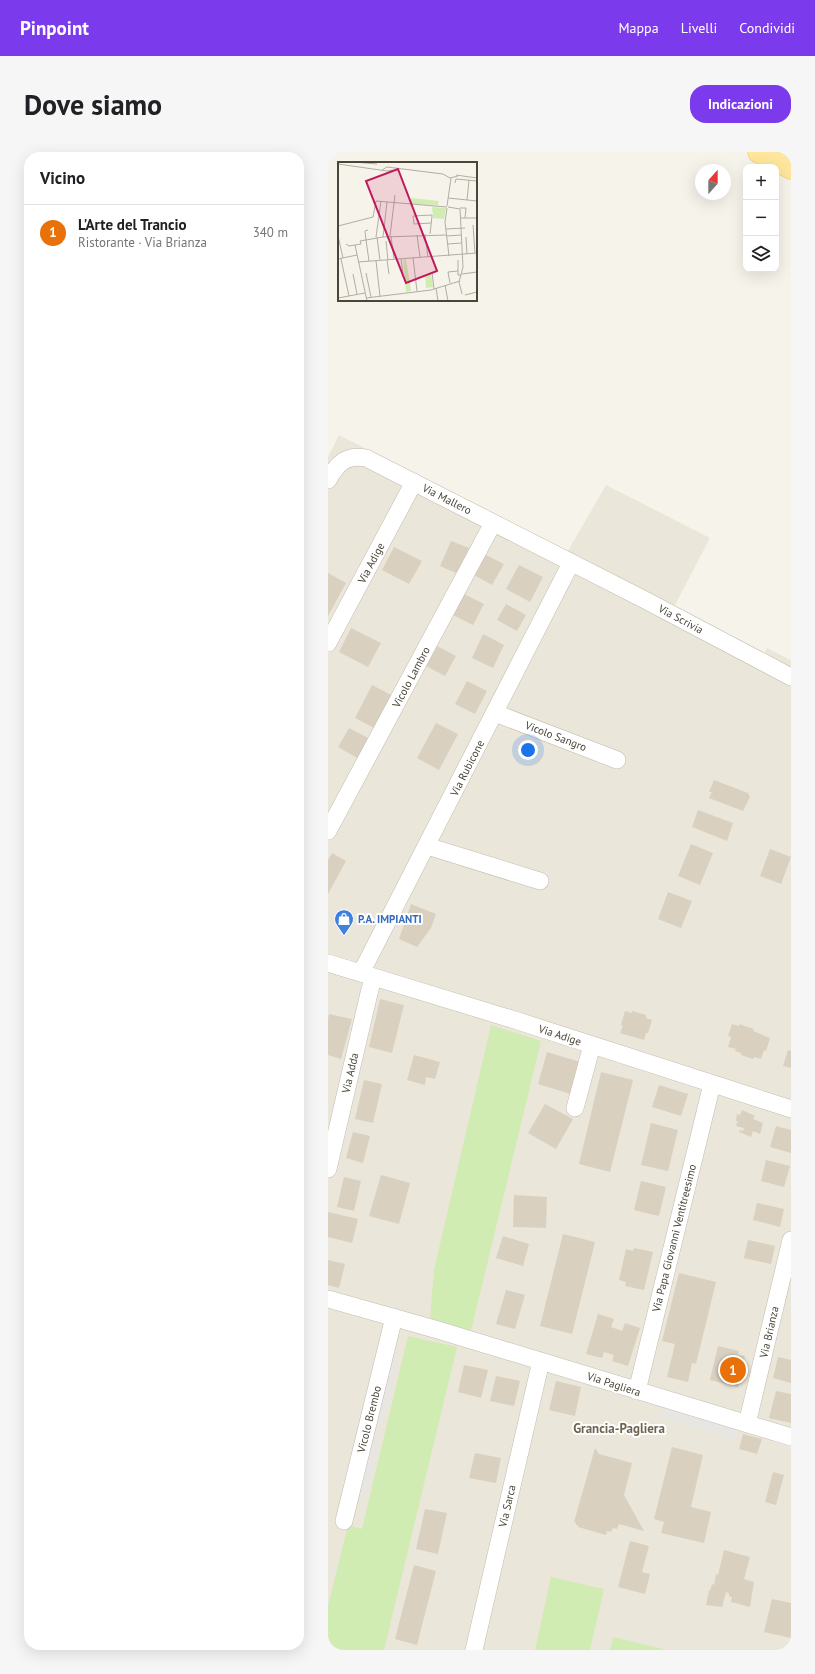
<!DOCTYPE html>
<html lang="it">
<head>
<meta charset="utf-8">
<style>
	:root { --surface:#fff; --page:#f6f6f6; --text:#202124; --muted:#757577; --line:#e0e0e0; --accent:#7c3aed }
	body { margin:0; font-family:"PT Sans",sans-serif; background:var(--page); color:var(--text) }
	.controls { position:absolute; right:12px; top:12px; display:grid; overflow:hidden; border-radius:8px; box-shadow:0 4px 16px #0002 }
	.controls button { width:36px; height:36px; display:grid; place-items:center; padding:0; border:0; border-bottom:1px solid var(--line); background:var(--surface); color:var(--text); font:20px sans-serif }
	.compass { position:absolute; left:367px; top:12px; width:36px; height:36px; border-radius:50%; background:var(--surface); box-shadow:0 4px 16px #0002; rotate:21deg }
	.you { position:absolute; left:200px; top:598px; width:14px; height:14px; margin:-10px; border:3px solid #fff; border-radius:50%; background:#1a73e8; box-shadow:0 0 0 6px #1a73e833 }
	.badge { display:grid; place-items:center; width:26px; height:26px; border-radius:50%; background:var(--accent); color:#fff; font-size:13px; font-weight:700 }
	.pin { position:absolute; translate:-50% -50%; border:2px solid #fff; box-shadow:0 1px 4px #0006 }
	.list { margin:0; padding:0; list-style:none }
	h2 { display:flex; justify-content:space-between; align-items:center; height:52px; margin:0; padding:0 16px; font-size:17px }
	h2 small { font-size:13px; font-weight:400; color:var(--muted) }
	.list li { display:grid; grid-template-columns:26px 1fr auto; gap:12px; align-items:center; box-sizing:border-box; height:56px; padding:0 16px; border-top:1px solid var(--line) }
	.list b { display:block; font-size:15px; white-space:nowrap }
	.list p { margin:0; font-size:13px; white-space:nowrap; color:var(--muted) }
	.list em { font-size:13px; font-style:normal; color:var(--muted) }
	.icon { flex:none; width:22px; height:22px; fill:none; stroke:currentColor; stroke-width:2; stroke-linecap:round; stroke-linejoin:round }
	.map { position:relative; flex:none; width:463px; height:1498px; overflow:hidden; border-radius:16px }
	header { display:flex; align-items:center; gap:24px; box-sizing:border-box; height:56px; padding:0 20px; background:var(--accent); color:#fff }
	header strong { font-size:19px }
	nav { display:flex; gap:22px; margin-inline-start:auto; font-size:14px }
	.intro { display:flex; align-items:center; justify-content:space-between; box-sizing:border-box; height:96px; padding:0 24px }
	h1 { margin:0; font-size:28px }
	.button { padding:10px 18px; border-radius:16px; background:var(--accent); color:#fff; font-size:14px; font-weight:700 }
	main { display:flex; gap:24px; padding:0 24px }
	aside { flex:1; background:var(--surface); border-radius:16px; box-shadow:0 4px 16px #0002 }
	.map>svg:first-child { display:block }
	.residential { fill:#eae6d9 }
	.green { fill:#d0ecb3 }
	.parking { fill:#e8e6e3 }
	.building { fill:#d9d0c0 }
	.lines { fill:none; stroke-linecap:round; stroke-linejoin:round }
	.minor-casing { stroke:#c3bcad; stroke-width:18 }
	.major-casing { stroke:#eac666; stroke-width:23 }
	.minor { stroke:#fff; stroke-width:17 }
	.major { stroke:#ffe69c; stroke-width:22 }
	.labels { text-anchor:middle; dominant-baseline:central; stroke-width:4; stroke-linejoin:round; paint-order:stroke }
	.street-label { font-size:11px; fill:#4b4538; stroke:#fff }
	.shop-label { font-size:11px; font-weight:bold; fill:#366cbe; stroke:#fff; text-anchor:start }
	.quarter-label { font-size:13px; font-weight:bold; fill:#6f634f; stroke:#fff }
	.inset-road { fill:none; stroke:#b2ada3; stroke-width:1 }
	.view { fill:#c2185b; fill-opacity:0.15; stroke:#c2185b; stroke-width:2 }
	.inset-edge { fill:none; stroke:#4b4538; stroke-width:2 }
</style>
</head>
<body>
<header>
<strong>Pinpoint</strong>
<nav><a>Mappa</a><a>Livelli</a><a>Condividi</a></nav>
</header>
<div class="intro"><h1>Dove siamo</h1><a class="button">Indicazioni</a></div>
<main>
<aside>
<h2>Vicino<small></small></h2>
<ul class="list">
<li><span class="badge" style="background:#e8710a">1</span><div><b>L'Arte del Trancio</b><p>Ristorante · Via Brianza</p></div><em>340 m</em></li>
</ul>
</aside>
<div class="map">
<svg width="463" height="1498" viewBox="0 0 463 1498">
	<rect width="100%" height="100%" fill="#f6f3eb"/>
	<!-- residential -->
	<path class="residential" d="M 11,283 L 240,399 L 278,333 L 382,386 L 346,455 L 436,502 L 439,496 L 463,508 L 463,956 L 0,809 L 0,305 Z
		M 0,813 L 463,960 L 463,1283 L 0,1145 Z
		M 0,1150 L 463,1288 L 463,1498 L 0,1498 Z"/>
	<!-- green -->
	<path class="green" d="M 163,873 L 213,889 L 143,1179 L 102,1166 L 106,1118 Z
		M 80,1184 L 129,1195 L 56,1498 L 0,1498 L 0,1454 L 20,1373 L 34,1377 Z
		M 223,1425 L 276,1437 L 262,1498 L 207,1498 Z
		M 285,1485 L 339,1498 L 282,1498 Z"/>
	<!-- parking -->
	<path class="parking" d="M 62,1202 L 71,1204 L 55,1273 L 46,1271 Z
		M 335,1254 L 399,1273 L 410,1279 L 408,1288 L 332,1265 Z
		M 44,1277 L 53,1279 L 39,1343 L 29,1341 Z"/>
	<!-- building -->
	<path class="building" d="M 123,389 L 141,396 L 130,422 L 112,414 Z
		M 66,395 L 94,409 L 81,432 L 54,418 Z
		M 158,403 L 176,412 L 164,433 L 146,423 Z
		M 191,413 L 215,425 L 202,450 L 178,437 Z
		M 0,421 L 18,431 L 0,464 Z
		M 136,442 L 156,452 L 145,473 L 125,463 Z
		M 178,452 L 198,463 L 189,479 L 169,468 Z
		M 23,476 L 53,491 L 40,515 L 11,500 Z
		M 155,482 L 176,493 L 165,516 L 144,506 Z
		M 109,494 L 128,504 L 117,524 L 98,514 Z
		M 139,529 L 159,539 L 147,562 L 127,552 Z
		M 44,533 L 65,544 L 48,577 L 27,566 Z
		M 108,571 L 130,582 L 111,618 L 89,606 Z
		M 21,576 L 42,587 L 31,607 L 10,595 Z
		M 386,628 L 420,641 L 422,645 L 415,659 L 381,646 L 384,640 L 381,640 Z
		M 370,658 L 405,671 L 399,689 L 364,675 Z
		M 363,692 L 385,701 L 372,733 L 350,724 Z
		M 442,697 L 463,705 L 453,732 L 432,724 Z
		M 4,701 L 18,709 L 0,742 L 0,708 Z
		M 340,740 L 364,749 L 353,776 L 330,767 Z
		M 83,752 L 108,762 L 103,776 L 89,795 L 71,787 Z
		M 52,847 L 76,853 L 64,901 L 41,895 Z
		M 297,859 L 304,861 L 304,859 L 318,863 L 318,866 L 324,868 L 320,881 L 318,881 L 316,888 L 292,881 L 295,874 L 293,873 Z
		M 1,862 L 24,867 L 13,907 L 0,903 L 0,867 Z
		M 404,872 L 411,874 L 411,872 L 426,877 L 425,879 L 442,886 L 438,899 L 436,898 L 433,907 L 426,905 L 425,907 L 413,903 L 413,901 L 407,899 L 408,897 L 400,895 L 403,885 L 400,884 Z
		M 460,898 L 463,899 L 463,916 L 455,914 Z
		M 219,900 L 252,910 L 243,942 L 210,932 Z
		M 86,903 L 112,910 L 107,927 L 98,925 L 97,933 L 79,928 Z
		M 273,920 L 305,928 L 282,1020 L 251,1012 Z
		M 36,928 L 54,932 L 45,971 L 27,967 Z
		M 331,933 L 360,942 L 353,964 L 324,955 Z
		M 217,952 L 245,967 L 228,997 L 200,981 Z
		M 414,958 L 427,964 L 425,967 L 435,971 L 432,982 L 425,979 L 423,985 L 411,980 L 412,978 L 415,979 L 416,976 L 408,974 L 410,969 L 408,969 L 409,962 L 412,963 Z
		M 323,971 L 350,978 L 340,1019 L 313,1013 Z
		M 448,974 L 463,978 L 463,1001 L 442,995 Z
		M 25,980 L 42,984 L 35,1011 L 18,1006 Z
		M 438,1008 L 462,1014 L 456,1035 L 433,1029 Z
		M 53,1023 L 82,1031 L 71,1072 L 41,1064 Z
		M 16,1025 L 33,1029 L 26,1059 L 9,1055 Z
		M 313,1029 L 338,1035 L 331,1064 L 306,1058 Z
		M 186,1043 L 219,1045 L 218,1076 L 185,1075 Z
		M 429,1051 L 456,1057 L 452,1075 L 425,1068 Z
		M 0,1060 L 30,1067 L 24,1091 L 0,1085 Z
		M 235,1082 L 267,1090 L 244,1182 L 212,1174 Z
		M 175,1084 L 201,1092 L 195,1114 L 168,1106 Z
		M 420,1088 L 447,1094 L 443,1112 L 416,1106 Z
		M 306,1096 L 325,1100 L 316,1138 L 297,1134 L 298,1130 L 291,1128 L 298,1097 L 305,1099 Z
		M 0,1108 L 17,1112 L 11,1136 L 0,1133 Z
		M 351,1121 L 388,1130 L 368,1212 L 364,1211 L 360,1230 L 339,1225 L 347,1192 L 334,1189 Z
		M 178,1138 L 197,1143 L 187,1177 L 168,1172 Z
		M 270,1162 L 286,1167 L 283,1175 L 294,1179 L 297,1171 L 312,1176 L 300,1214 L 284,1209 L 286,1203 L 276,1200 L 274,1206 L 258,1202 Z
		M 390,1194 L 411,1199 L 410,1203 L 417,1204 L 410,1235 L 382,1228 Z
		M 450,1205 L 463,1208 L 463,1231 L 445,1226 Z
		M 136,1213 L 160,1218 L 153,1246 L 130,1240 Z
		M 168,1224 L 192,1229 L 186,1254 L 162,1249 Z
		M 228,1229 L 253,1235 L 247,1264 L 221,1258 Z
		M 448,1239 L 463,1242 L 463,1271 L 441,1266 Z
		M 415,1282 L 434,1287 L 429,1302 L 411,1297 Z
		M 344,1295 L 375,1303 L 363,1355 L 383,1360 L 376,1391 L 333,1381 L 336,1370 L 326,1367 Z
		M 267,1296 L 271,1302 L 304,1311 L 296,1343 L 316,1379 L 291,1372 L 289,1377 L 285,1376 L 283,1380 L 279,1379 L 278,1383 L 250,1375 L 250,1373 L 248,1373 L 248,1371 L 246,1370 Z
		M 147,1301 L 173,1306 L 168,1331 L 141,1326 Z
		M 445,1320 L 456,1323 L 448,1353 L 437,1350 Z
		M 97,1357 L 119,1361 L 110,1402 L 88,1397 Z
		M 302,1389 L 321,1394 L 314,1420 L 322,1422 L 317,1442 L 290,1435 Z
		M 396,1398 L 422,1405 L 416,1427 L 426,1430 L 422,1455 L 403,1450 L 404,1445 L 401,1444 L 401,1441 L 398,1440 L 394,1455 L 378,1453 L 381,1438 L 382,1439 L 384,1432 L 386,1433 L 388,1422 L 390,1423 Z
		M 86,1413 L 108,1419 L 89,1493 L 67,1487 Z
		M 444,1447 L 463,1451 L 463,1486 L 436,1480 Z"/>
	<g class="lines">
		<defs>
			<path id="minor" d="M 0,328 C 9,312 18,302 38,306 L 317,448 L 463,525
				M 0,491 L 86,330
				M 167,561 L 289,608
				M 0,679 L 165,371
				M 99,694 L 212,729
				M 0,811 L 190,869 L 463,957
				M 33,821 L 243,411
				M 247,956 L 264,893
				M 0,1017 L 42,837 L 46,825
				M 0,1147 L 110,1178 L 463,1285
				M 309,1239 L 384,932
				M 419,1272 L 463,1088
				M 16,1369 L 66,1165
				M 146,1498 L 213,1209"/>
			<path id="major" d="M 431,0 L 463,16"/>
		</defs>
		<!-- minor casing -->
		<use href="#minor" class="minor-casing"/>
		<!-- major casing -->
		<use href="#major" class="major-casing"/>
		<!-- minor -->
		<use href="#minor" class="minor"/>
		<!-- major -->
		<use href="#major" class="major"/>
	</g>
	<!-- icons -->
	<defs>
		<symbol id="shop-pin" viewBox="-11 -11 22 30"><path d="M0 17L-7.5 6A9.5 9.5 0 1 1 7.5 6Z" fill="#3f7fe0" stroke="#fff"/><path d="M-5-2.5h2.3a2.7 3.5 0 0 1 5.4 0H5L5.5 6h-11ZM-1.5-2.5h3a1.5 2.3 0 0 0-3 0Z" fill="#fff"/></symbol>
	</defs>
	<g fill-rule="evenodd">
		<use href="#shop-pin" x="5" y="756" width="22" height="30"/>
	</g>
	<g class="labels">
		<!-- street labels -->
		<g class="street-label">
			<text transform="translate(119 347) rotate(27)">Via Mallero</text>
			<text transform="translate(43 411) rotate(-62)">Via Adige</text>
			<text transform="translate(353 467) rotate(28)">Via Scrivia</text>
			<text transform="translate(83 525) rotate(-62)">Vicolo Lambro</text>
			<text transform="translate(228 584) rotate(21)">Vicolo Sangro</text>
			<text transform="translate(139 616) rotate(-63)">Via Rubicone</text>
			<text transform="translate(232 883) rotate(18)">Via Adige</text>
			<text transform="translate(22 921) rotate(-77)">Via Adda</text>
			<text transform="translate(346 1086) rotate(-76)">Via Papa Giovanni Ventitreesimo</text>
			<text transform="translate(441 1180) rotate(-77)">Via Brianza</text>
			<text transform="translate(286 1232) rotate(18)">Via Pagliera</text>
			<text transform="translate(41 1267) rotate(-76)">Vicolo Brembo</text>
			<text transform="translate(179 1354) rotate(-77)">Via Sarca</text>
		</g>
		<!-- shop labels -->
		<g class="shop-label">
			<text x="30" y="767">P.A. IMPIANTI</text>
		</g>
		<!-- quarter labels -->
		<g class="quarter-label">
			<text x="291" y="1276">Grancia-Pagliera</text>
		</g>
	</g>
	<!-- overview -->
	<g transform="translate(10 10)">
		<rect width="139" height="139" fill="#f6f3eb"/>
		<path d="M 73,36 L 101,39 L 100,43 L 73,42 ZM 94,45 L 108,46 L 106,57 L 95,56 ZM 68,97 L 73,129 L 68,130 L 65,98 ZM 93,112 L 95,125 L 88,126 L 87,113 Z" fill="#d0ecb3"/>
		<path class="inset-road" d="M 16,0 L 39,2M 0,2 L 49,9 L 55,8M 44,8 L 49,5 L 105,12 L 112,16 L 120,14M 118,13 L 139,16M 117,21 L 118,17 L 139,19M 110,36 L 139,39M 129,38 L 131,18M 109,44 L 113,16M 110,45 L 122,47 L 125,105 L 121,120 L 124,132M 109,46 L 107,60 L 111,94M 122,46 L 128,46 L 127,56M 122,56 L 139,56M 135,63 L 137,91M 0,64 L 35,55 L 38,39 L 109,45M 108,67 L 127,66M 87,72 L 90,95M 92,72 L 94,54 L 94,53 L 75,54 L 76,62 L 93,61M 79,73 L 82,95M 0,74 L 5,96M 52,74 L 57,33M 53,74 L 56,97M 109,74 L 123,73M 38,75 L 43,39M 39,75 L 42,98M 45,75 L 49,40M 128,75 L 129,92M 28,78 L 31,99M 28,78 L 27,69 L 30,68M 48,79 L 50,98M 8,82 L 11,84 L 23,82 L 22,79 L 45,75 L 108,73M 110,82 L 123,81M 17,83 L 29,139M 75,96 L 79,129M 0,97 L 19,93M 3,97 L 11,134M 63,97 L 65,112M 49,98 L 51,112M 120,98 L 120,113 L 123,113M 38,99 L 42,134M 20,100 L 139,91M 94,110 L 96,127M 28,111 L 33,135M 15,112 L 19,132M 124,112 L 139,110M 112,121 L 110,110 L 120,109M 107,123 L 110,139M 98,126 L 100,139M 127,133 L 139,130M 0,136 L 27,131M 28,136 L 93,128 L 122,119"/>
		<path class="view" d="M 60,7 L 99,109 L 68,121 L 28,19 Z"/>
		<rect width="139" height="139" class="inset-edge"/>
	</g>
</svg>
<div class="controls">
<button>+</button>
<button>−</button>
<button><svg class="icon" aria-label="layers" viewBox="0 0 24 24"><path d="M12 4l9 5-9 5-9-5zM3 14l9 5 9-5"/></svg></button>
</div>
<svg class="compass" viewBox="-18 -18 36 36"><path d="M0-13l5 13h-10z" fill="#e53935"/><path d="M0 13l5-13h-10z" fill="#757577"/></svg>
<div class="you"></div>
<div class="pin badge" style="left:405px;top:1218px;background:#e8710a">1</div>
</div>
</main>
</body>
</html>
